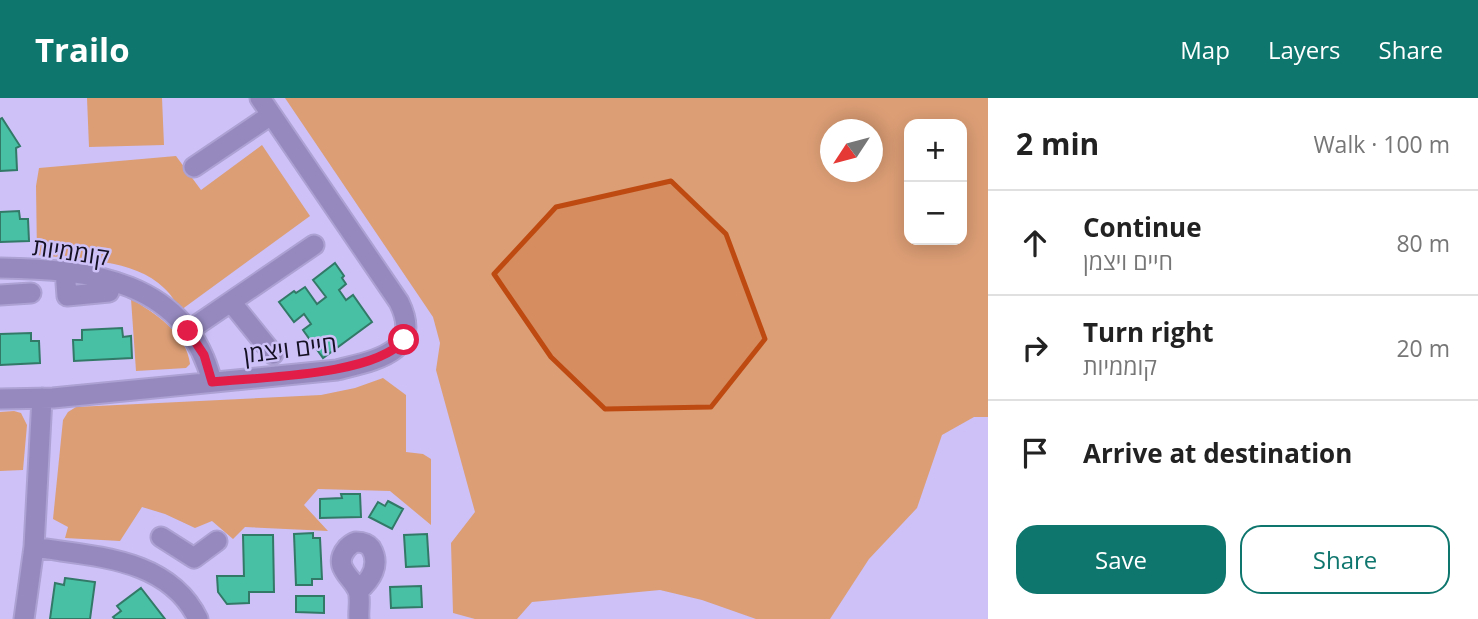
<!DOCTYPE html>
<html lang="en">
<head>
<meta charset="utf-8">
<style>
	:root { --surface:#fff; --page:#f2f2f2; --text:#222; --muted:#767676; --line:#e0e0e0; --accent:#0f766e }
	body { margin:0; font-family:"Open Sans","Noto Sans Hebrew",sans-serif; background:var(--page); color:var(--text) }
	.controls { position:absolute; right:21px; top:21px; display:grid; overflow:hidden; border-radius:14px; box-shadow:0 4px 18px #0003 }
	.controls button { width:63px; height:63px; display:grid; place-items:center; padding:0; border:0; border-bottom:2px solid var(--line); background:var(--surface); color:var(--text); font:35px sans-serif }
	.compass { position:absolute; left:820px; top:21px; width:63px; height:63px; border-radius:50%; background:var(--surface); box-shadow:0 4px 18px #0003; rotate:234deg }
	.stop { position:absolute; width:21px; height:21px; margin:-16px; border:5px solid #e11d48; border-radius:50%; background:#fff }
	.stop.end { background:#e11d48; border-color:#fff; box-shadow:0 2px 7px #0008 }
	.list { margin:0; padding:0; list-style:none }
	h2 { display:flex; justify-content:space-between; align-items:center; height:91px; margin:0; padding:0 28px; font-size:30px }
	h2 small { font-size:23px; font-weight:400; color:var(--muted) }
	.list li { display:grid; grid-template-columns:46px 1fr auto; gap:21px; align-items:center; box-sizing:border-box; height:105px; padding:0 28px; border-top:2px solid var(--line) }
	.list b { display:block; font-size:26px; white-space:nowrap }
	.list p { margin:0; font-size:23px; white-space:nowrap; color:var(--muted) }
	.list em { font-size:23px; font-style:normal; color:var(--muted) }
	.actions { display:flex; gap:14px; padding:21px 28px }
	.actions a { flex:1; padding:16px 0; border:2px solid var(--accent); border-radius:21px; text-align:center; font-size:24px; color:var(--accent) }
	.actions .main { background:var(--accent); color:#fff }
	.icon { flex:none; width:38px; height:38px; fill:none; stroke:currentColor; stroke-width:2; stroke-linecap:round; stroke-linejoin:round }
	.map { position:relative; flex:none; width:988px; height:521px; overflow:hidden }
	header { display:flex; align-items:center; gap:42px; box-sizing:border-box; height:98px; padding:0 35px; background:var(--accent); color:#fff }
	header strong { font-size:33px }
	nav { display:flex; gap:38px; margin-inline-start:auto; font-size:24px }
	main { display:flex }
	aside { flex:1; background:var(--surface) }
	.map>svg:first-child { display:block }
	.green { fill:#dc9e75; fill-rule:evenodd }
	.building { fill:#48c0a4; stroke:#327967; stroke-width:2 }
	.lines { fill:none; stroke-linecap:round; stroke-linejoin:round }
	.minor-casing { stroke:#aca1d2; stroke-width:23 }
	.minor { stroke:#9589be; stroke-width:19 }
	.route { stroke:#e11d48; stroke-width:9 }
	.marked { fill:#be4a11; fill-opacity:0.2; stroke:#be4a11; stroke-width:5; stroke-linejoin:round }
	.labels { text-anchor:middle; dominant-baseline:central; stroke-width:5; stroke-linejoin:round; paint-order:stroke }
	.street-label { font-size:24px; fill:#151023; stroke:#cdc1f8 }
</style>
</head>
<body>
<header>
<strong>Trailo</strong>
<nav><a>Map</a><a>Layers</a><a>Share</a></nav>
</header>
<main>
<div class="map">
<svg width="988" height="521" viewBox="0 0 988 521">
	<rect width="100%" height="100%" fill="#cdc1f8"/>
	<!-- green -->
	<path class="green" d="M 87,0 L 162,0 L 164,47 L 89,49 Z
		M 285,0 L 988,0 L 988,319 L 974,319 L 942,337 L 917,410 L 869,461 L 830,521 L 756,521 L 702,502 L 660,492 L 532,504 L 517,521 L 475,521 L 453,515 L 451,445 L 475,414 L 436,272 L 440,245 L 433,219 ZM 909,26 L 962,26 L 962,142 L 909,142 ZM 830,32 L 872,32 L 872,74 L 830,74 Z
		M 262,47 L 310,118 L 181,212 C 176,205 171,196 164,190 C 136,161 75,161 37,157 L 36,88 L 39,70 L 176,58 L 201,92 Z
		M 131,201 C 155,215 187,236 190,266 L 186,270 L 136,273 Z
		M 383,280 L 406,297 L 406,354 L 423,356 L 431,361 L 431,427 L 390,393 L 318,391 L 304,407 L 328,433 L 245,429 L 233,441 L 212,423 L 195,430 L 165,416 L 142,409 L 120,443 L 65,440 L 68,429 L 53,421 L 63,322 L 68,314 L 76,309 L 321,297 L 355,290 Z
		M 14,313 L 21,315 L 27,327 L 23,372 L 0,373 L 0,314 Z"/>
	<!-- building -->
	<path class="building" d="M 2,20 L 20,48 L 16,50 L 17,72 L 0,73 L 0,21 Z
		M 19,113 L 20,121 L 28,121 L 29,143 L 0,144 L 0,114 Z
		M 335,165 L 344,178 L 342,180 L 346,186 L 339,192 L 346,202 L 353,197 L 372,224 L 323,260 L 303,232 L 311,226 L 304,216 L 294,224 L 279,204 L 294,193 L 296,195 L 305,189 L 317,206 L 326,199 L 313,182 Z
		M 122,230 L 123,239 L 131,238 L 132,260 L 74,263 L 73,242 L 82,242 L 82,232 Z
		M 31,235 L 31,243 L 39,243 L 40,265 L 0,267 L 0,236 Z
		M 341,396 L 360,396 L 361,419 L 320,420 L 320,401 L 342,400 Z
		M 388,403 L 403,411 L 392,431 L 369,419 L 378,404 L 385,408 Z
		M 313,435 L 313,440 L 320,440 L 322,481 L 312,481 L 312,487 L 296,487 L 294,436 Z
		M 427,436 L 429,468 L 406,469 L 404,437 Z
		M 243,437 L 273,437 L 274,494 L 249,494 L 249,505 L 227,506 L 218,494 L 217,478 L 244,478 Z
		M 65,480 L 95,484 L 90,521 L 50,521 L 55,485 L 64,487 Z
		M 421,488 L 422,509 L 391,510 L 390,489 Z
		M 141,490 L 165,521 L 115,521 L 113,519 L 121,513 L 117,508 Z
		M 296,498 L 324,498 L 324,515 L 296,514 Z"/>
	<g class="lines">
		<defs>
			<path id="minor" d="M 194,69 L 271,17
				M 0,170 C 89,171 187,182 212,284
				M 65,172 L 67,198 L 109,194
				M 0,197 L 31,195
				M 231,204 L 273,256
				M 188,233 L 314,147
				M 0,301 L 53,300 L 337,272 C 375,262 424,255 399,204 L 260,0
				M 161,439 L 194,460 L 217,443
				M 34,449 L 42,300
				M 358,493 C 371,482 381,467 371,450 C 368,446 362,444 356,444 C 352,445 350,447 347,450 C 331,469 353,479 358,493 C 361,501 358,513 359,521
				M 24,521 L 34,449 C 94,459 168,459 198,521"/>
		</defs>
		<!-- minor casing -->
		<use href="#minor" class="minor-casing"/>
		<!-- minor -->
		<use href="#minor" class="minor"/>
	</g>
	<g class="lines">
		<!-- route -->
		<path class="route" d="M 188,233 L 204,257 L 212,284 C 259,279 374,278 404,242"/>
	</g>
	<!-- marked area -->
	<path class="marked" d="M 671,83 L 726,136 L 765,241 L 711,309 L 605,311 L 551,259 L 494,176 L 556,109 Z"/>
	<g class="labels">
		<!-- street labels -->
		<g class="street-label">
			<text transform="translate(71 153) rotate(8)">קוממיות</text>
			<text transform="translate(290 250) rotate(-7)">חיים ויצמן</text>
		</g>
	</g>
</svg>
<div class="controls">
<button>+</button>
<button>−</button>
</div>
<svg class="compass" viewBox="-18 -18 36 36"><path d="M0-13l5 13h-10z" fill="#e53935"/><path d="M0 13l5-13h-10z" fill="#767676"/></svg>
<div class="stop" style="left:404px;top:242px"></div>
<div class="stop end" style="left:188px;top:233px"></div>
</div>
<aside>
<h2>2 min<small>Walk · 100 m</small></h2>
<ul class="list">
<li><svg class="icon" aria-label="ahead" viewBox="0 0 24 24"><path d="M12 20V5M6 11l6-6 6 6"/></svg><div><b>Continue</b><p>חיים ויצמן</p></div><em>80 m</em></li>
<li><svg class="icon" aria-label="right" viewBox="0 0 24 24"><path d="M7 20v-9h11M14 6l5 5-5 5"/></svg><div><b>Turn right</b><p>קוממיות</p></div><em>20 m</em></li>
<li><svg class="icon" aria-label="arrive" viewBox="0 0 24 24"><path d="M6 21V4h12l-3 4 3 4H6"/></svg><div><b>Arrive at destination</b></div></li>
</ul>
<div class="actions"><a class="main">Save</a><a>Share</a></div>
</aside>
</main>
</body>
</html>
